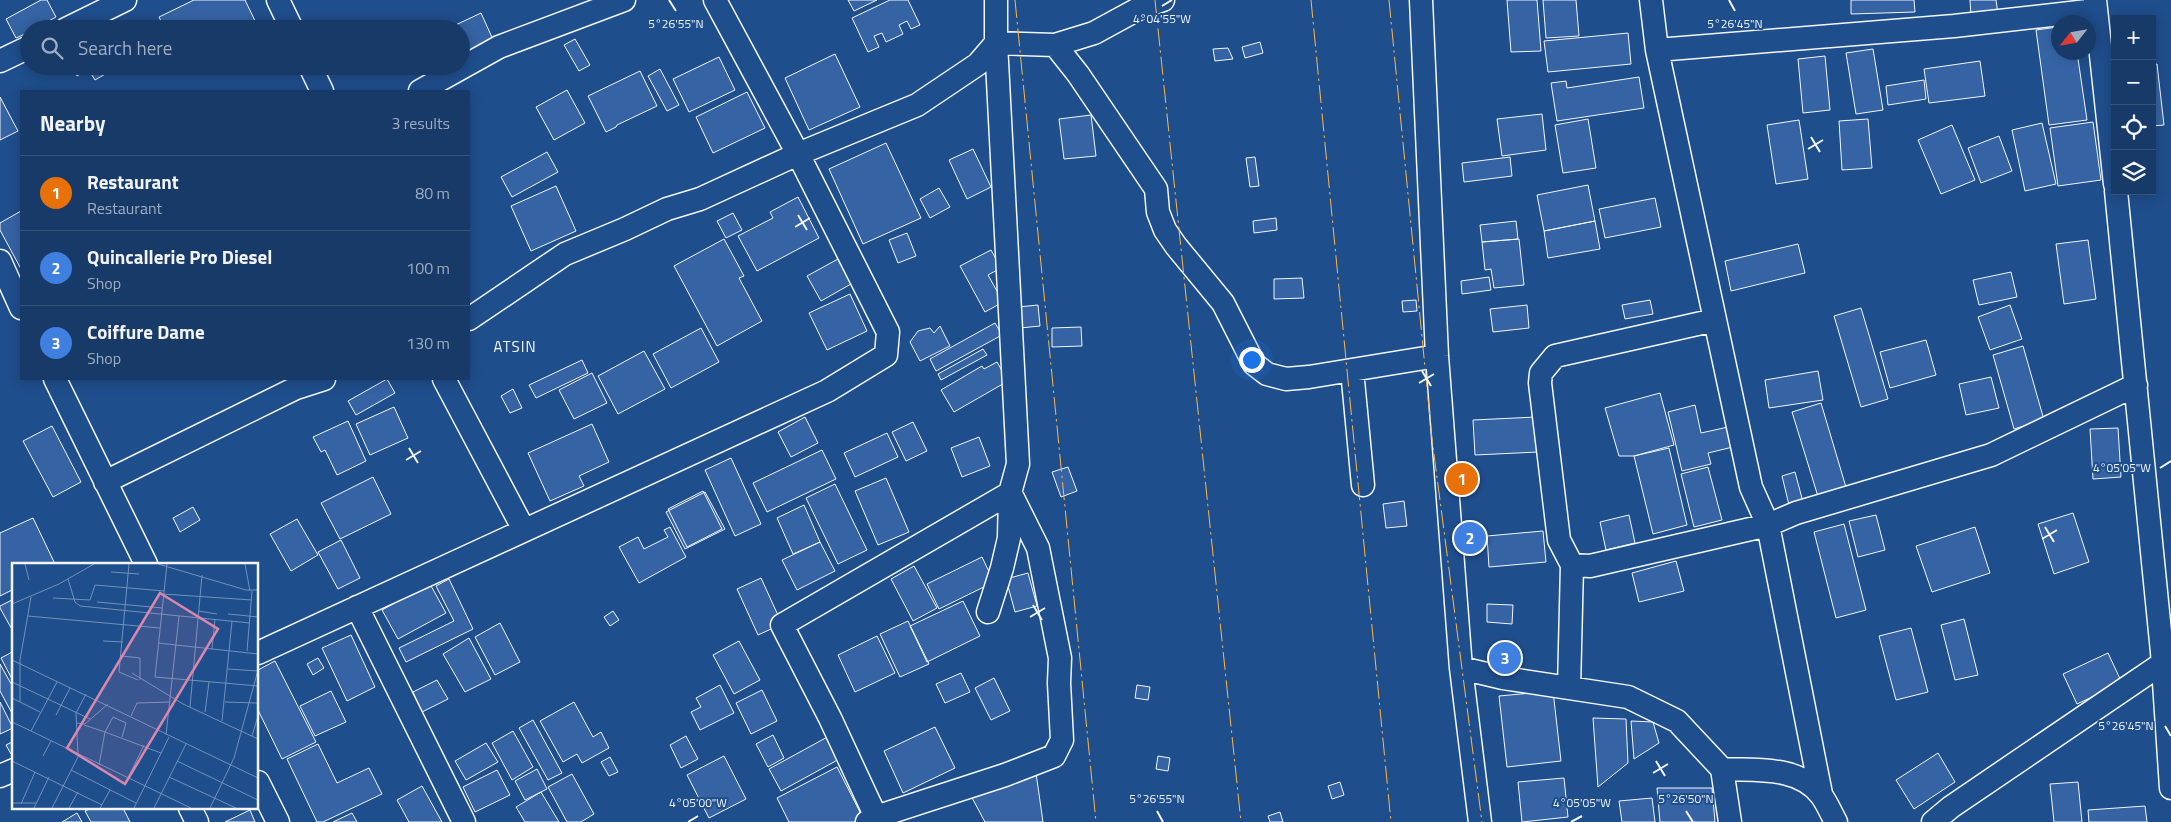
<!DOCTYPE html>
<html lang="en">
<head>
<meta charset="utf-8">
<style>
	:root { --surface:#173a69; --page:#244571; --text:#f1f3f6; --muted:#9eadc0; --line:#36547d; --accent:#ea580c }
	body { margin:0; font-family:"Titillium Web",sans-serif; background:var(--page); color:var(--text) }
	.controls { position:absolute; right:15px; top:15px; display:grid; overflow:hidden; border-radius:0px; box-shadow:0 2px 12px #0003 }
	.controls button { width:45px; height:45px; display:grid; place-items:center; padding:0; border:0; border-bottom:1px solid var(--line); background:var(--surface); color:var(--text); font:25px sans-serif }
	.compass { position:absolute; left:2051px; top:15px; width:45px; height:45px; border-radius:50%; background:var(--surface); box-shadow:0 2px 12px #0003; rotate:239deg }
	.you { position:absolute; left:1251px; top:359px; width:18px; height:18px; margin:-12px; border:4px solid #fff; border-radius:50%; background:#1a73e8; box-shadow:0 0 0 8px #1a73e833 }
	.badge { display:grid; place-items:center; width:32px; height:32px; border-radius:50%; background:var(--accent); color:#fff; font-size:16px; font-weight:700 }
	.pin { position:absolute; translate:-50% -50%; border:2px solid #fff; box-shadow:0 1px 5px #0006 }
	.list { margin:0; padding:0; list-style:none }
	h2 { display:flex; justify-content:space-between; align-items:center; height:65px; margin:0; padding:0 20px; font-size:21px }
	h2 small { font-size:16px; font-weight:400; color:var(--muted) }
	.list li { display:grid; grid-template-columns:32px 1fr auto; gap:15px; align-items:center; box-sizing:border-box; height:75px; padding:0 20px; border-top:1px solid var(--line) }
	.list b { display:block; font-size:19px; white-space:nowrap }
	.list p { margin:0; font-size:16px; white-space:nowrap; color:var(--muted) }
	.list em { font-size:16px; font-style:normal; color:var(--muted) }
	.icon { flex:none; width:28px; height:28px; fill:none; stroke:currentColor; stroke-width:2; stroke-linecap:round; stroke-linejoin:round }
	.map { position:relative; flex:none; width:2171px; height:822px; overflow:hidden }
	.search { position:absolute; background:var(--surface); box-shadow:0 2px 12px #0003; left:20px; top:20px; width:450px; height:55px; display:flex; align-items:center; gap:12px; box-sizing:border-box; padding:0 18px; border-radius:28px; color:var(--muted); font-size:19px }
	.panel { position:absolute; background:var(--surface); box-shadow:0 2px 12px #0003; left:20px; top:90px; width:450px; height:290px; border-radius:0px }
	.map>svg:first-child { display:block }
	.building { fill:#3563a3; stroke:#f2f6ff }
	.lines { fill:none; stroke-linecap:round; stroke-linejoin:round }
	.minor-casing { stroke:#f2f6ff; stroke-width:25 }
	.minor { stroke:#1f4e8c; stroke-width:22 }
	.power { stroke:#ffb74d; stroke-width:1; stroke-dasharray:18 4 2.5 4; stroke-linecap:butt }
	.ticks { fill:none; stroke:#f2f6ff; stroke-width:2 }
	.labels { text-anchor:middle; dominant-baseline:central; stroke-width:4; stroke-linejoin:round; paint-order:stroke }
	.neighbourhood-label { font-size:15px; letter-spacing:1px; fill:#f2f6ff; stroke:#1f4e8c }
	.inset-road { fill:none; stroke:#7391ba; stroke-width:1 }
	.view { fill:#da87ad; fill-opacity:0.15; stroke:#da87ad; stroke-width:2.5 }
	.inset-edge { fill:none; stroke:#f2f6ff; stroke-width:2.5 }
	.ticks-label { font-size:12px; text-anchor:middle; fill:#f2f6ff; stroke:#1f4e8c; stroke-width:4; stroke-linejoin:round; paint-order:stroke }
</style>
</head>
<body>
<div class="map">
<svg width="2171" height="822" viewBox="0 0 2171 822">
	<rect width="100%" height="100%" fill="#1f4e8c"/>
	<!-- building -->
	<path class="building" d="M 41,0 L 47,0 L 56,17 L 34,29 L 29,29 L 29,32 L 16,38 L 6,19 Z
		M 194,0 L 245,0 L 258,27 L 253,29 L 165,29 L 159,17 Z
		M 848,0 L 877,0 L 854,11 Z
		M 890,0 L 908,0 L 920,25 L 911,29 L 907,21 L 899,25 L 903,34 L 886,42 L 882,33 L 874,36 L 879,47 L 868,52 L 852,18 Z
		M 1507,0 L 1537,0 L 1541,51 L 1511,52 Z
		M 1543,0 L 1576,0 L 1579,36 L 1546,38 Z
		M 1851,0 L 1914,0 L 1915,12 L 1851,14 Z
		M 1970,0 L 1996,0 L 1998,14 L 1971,16 Z
		M 481,13 L 495,44 L 461,60 L 461,29 L 447,29 Z
		M 2058,27 L 2058,52 L 2077,52 L 2087,120 L 2049,125 L 2036,30 Z
		M 1628,33 L 1631,64 L 1548,72 L 1544,41 Z
		M 575,39 L 590,65 L 579,71 L 564,45 Z
		M 1260,42 L 1263,53 L 1245,58 L 1242,47 Z
		M 1228,48 L 1233,59 L 1215,61 L 1213,49 Z
		M 1873,49 L 1883,110 L 1856,114 L 1846,53 Z
		M 835,54 L 860,107 L 809,130 L 785,78 Z
		M 1825,56 L 1830,110 L 1803,113 L 1798,59 Z
		M 719,57 L 735,90 L 689,112 L 673,79 Z
		M 1980,61 L 1985,96 L 1929,103 L 1924,69 Z
		M 2157,64 L 2164,125 L 2152,126 L 2152,65 Z
		M 51,66 L 64,66 L 64,67 L 54,72 Z
		M 72,66 L 112,66 L 114,69 L 95,80 L 88,69 L 77,76 Z
		M 660,69 L 679,105 L 667,111 L 648,76 Z
		M 640,71 L 657,106 L 617,125 L 616,127 L 606,132 L 588,96 Z
		M 1639,77 L 1644,108 L 1557,121 L 1551,83 L 1566,81 L 1567,88 Z
		M 1924,80 L 1926,99 L 1888,105 L 1886,86 Z
		M 567,90 L 585,123 L 554,140 L 536,107 Z
		M 747,92 L 765,128 L 713,153 L 696,117 Z
		M 0,97 L 18,131 L 0,140 Z
		M 1542,114 L 1546,150 L 1502,156 L 1497,119 Z
		M 1091,115 L 1096,156 L 1064,159 L 1059,119 Z
		M 1588,119 L 1596,168 L 1563,173 L 1555,125 Z
		M 1868,119 L 1872,168 L 1842,170 L 1839,121 Z
		M 1799,120 L 1808,179 L 1776,184 L 1767,125 Z
		M 2093,122 L 2101,180 L 2058,186 L 2050,128 Z
		M 2042,123 L 2056,184 L 2025,191 L 2012,130 Z
		M 1952,125 L 1975,180 L 1941,194 L 1918,140 Z
		M 1999,136 L 2012,171 L 1981,183 L 1968,148 Z
		M 886,143 L 921,218 L 863,244 L 829,169 Z
		M 973,149 L 991,187 L 967,199 L 949,160 Z
		M 547,152 L 558,172 L 512,197 L 501,177 Z
		M 1255,157 L 1259,186 L 1250,187 L 1246,158 Z
		M 1510,157 L 1512,176 L 1464,182 L 1462,163 Z
		M 1588,185 L 1595,221 L 1544,231 L 1537,195 Z
		M 556,186 L 576,231 L 531,251 L 511,206 Z
		M 939,188 L 950,207 L 930,218 L 920,199 Z
		M 798,197 L 819,238 L 757,271 L 738,236 L 773,218 L 770,212 Z
		M 1655,198 L 1661,227 L 1605,238 L 1599,209 Z
		M 21,211 L 21,269 L 0,230 L 0,223 Z
		M 733,213 L 742,230 L 726,238 L 717,221 Z
		M 1276,218 L 1277,230 L 1254,233 L 1253,221 Z
		M 1516,221 L 1518,239 L 1482,242 L 1480,225 Z
		M 1595,221 L 1600,249 L 1548,258 L 1544,231 Z
		M 907,233 L 916,256 L 898,263 L 889,240 Z
		M 724,239 L 744,276 L 739,278 L 762,321 L 717,346 L 674,266 Z
		M 1519,239 L 1524,285 L 1494,288 L 1491,269 L 1485,270 L 1482,242 Z
		M 2088,240 L 2096,299 L 2064,304 L 2056,244 Z
		M 1798,244 L 1805,273 L 1731,291 L 1725,261 Z
		M 991,250 L 1001,268 L 988,275 L 1003,302 L 985,312 L 960,266 Z
		M 838,259 L 851,284 L 821,301 L 807,276 Z
		M 2011,272 L 2017,297 L 1979,305 L 1973,280 Z
		M 1489,277 L 1491,290 L 1462,294 L 1461,281 Z
		M 1302,278 L 1304,298 L 1274,299 L 1274,279 Z
		M 850,294 L 867,331 L 827,350 L 809,313 Z
		M 1416,300 L 1417,311 L 1403,312 L 1402,301 Z
		M 1650,300 L 1653,314 L 1625,319 L 1622,305 Z
		M 1038,305 L 1040,326 L 1020,328 L 1018,307 Z
		M 1527,305 L 1529,328 L 1493,332 L 1490,309 Z
		M 2010,305 L 2022,339 L 1990,350 L 1978,317 Z
		M 1861,308 L 1888,399 L 1861,407 L 1834,316 Z
		M 995,323 L 1002,335 L 936,371 L 930,359 Z
		M 940,326 L 950,346 L 920,361 L 910,342 L 918,331 L 930,328 L 934,333 Z
		M 1081,327 L 1082,346 L 1052,347 L 1052,328 Z
		M 701,328 L 719,362 L 671,388 L 653,354 Z
		M 1926,340 L 1936,375 L 1890,388 L 1880,352 Z
		M 2023,346 L 2044,420 L 2014,429 L 1993,355 Z
		M 983,349 L 987,355 L 941,380 L 938,374 Z
		M 644,351 L 665,389 L 618,414 L 598,376 Z
		M 582,360 L 588,373 L 536,398 L 529,385 Z
		M 997,362 L 1008,381 L 954,412 L 941,390 L 982,366 L 984,369 Z
		M 1818,371 L 1823,400 L 1769,408 L 1765,380 Z
		M 592,373 L 607,403 L 574,419 L 559,390 Z
		M 1991,377 L 1999,408 L 1966,415 L 1959,384 Z
		M 387,379 L 395,393 L 356,415 L 348,401 Z
		M 513,389 L 522,408 L 510,413 L 501,396 Z
		M 1660,393 L 1674,445 L 1634,456 L 1619,456 L 1605,408 Z
		M 1821,403 L 1848,494 L 1820,503 L 1792,412 Z
		M 1695,405 L 1701,433 L 1728,427 L 1733,447 L 1708,453 L 1711,464 L 1682,471 L 1668,412 Z
		M 394,407 L 408,438 L 370,455 L 356,424 Z
		M 805,417 L 818,443 L 791,457 L 778,432 Z
		M 1536,417 L 1538,452 L 1475,455 L 1473,420 Z
		M 348,421 L 366,461 L 337,475 L 325,450 L 321,452 L 313,437 Z
		M 913,422 L 927,451 L 906,461 L 892,432 Z
		M 592,424 L 609,462 L 579,476 L 584,486 L 550,501 L 528,453 Z
		M 52,426 L 81,482 L 53,497 L 23,441 Z
		M 2118,428 L 2121,477 L 2093,479 L 2090,429 Z
		M 887,433 L 898,457 L 855,477 L 844,453 Z
		M 979,437 L 990,466 L 962,477 L 951,448 Z
		M 1669,448 L 1687,525 L 1653,534 L 1634,456 Z
		M 822,450 L 836,479 L 767,512 L 753,483 Z
		M 731,458 L 761,524 L 735,536 L 705,470 Z
		M 1068,467 L 1077,491 L 1061,497 L 1052,472 Z
		M 1708,467 L 1722,520 L 1694,527 L 1681,474 Z
		M 1795,472 L 1803,502 L 1789,505 L 1782,476 Z
		M 373,477 L 391,514 L 340,539 L 321,503 Z
		M 886,478 L 909,532 L 878,545 L 855,491 Z
		M 835,484 L 867,550 L 838,564 L 806,498 Z
		M 703,491 L 722,529 L 687,547 L 668,509 Z
		M 705,492 L 725,529 L 685,549 L 666,512 Z
		M 1404,501 L 1407,526 L 1386,528 L 1383,504 Z
		M 804,505 L 820,542 L 793,554 L 777,518 Z
		M 193,507 L 200,520 L 180,532 L 173,518 Z
		M 2073,513 L 2089,562 L 2054,574 L 2038,524 Z
		M 1629,515 L 1635,543 L 1606,550 L 1600,522 Z
		M 1876,515 L 1885,550 L 1858,557 L 1849,521 Z
		M 33,518 L 55,564 L 14,564 L 14,589 L 0,596 L 0,533 Z
		M 297,519 L 318,555 L 291,571 L 270,534 Z
		M 1844,524 L 1866,610 L 1836,618 L 1814,532 Z
		M 670,527 L 686,557 L 639,583 L 619,547 L 638,537 L 644,549 L 668,537 L 664,530 Z
		M 1975,527 L 1990,573 L 1932,592 L 1916,546 Z
		M 1543,531 L 1546,562 L 1489,567 L 1487,536 Z
		M 341,540 L 360,578 L 338,589 L 318,552 Z
		M 820,542 L 835,571 L 797,590 L 782,560 Z
		M 982,557 L 994,582 L 939,609 L 927,584 Z
		M 1676,561 L 1684,591 L 1639,602 L 1632,573 Z
		M 914,566 L 937,608 L 913,621 L 891,579 Z
		M 1028,573 L 1037,606 L 1015,612 L 1006,579 Z
		M 761,578 L 782,624 L 758,635 L 737,589 Z
		M 449,579 L 473,629 L 406,662 L 399,648 L 454,621 L 436,586 Z
		M 430,584 L 446,613 L 398,639 L 382,610 Z
		M 14,599 L 14,633 L 0,608 L 0,606 Z
		M 963,601 L 980,636 L 927,662 L 910,626 Z
		M 1487,604 L 1513,605 L 1512,624 L 1487,622 Z
		M 613,611 L 619,620 L 610,626 L 604,617 Z
		M 1964,619 L 1978,675 L 1955,680 L 1941,625 Z
		M 908,621 L 929,664 L 900,677 L 880,634 Z
		M 500,623 L 520,662 L 495,675 L 475,637 Z
		M 1911,628 L 1928,692 L 1896,700 L 1879,636 Z
		M 351,635 L 375,687 L 347,701 L 322,648 Z
		M 877,636 L 895,673 L 855,692 L 838,655 Z
		M 469,638 L 491,679 L 465,692 L 443,654 Z
		M 739,641 L 760,680 L 734,694 L 713,655 Z
		M 14,651 L 14,683 L 1,658 Z
		M 2108,653 L 2122,683 L 2077,704 L 2063,674 Z
		M 318,658 L 324,668 L 313,675 L 307,664 Z
		M 275,661 L 316,742 L 282,759 L 258,710 L 258,670 Z
		M 0,664 L 14,689 L 14,717 L 0,691 Z
		M 961,673 L 970,692 L 945,703 L 936,684 Z
		M 994,678 L 1010,711 L 991,720 L 975,688 Z
		M 437,680 L 448,699 L 422,712 L 413,692 Z
		M 720,685 L 734,713 L 700,730 L 691,712 L 701,707 L 696,698 Z
		M 1137,685 L 1150,687 L 1148,700 L 1135,698 Z
		M 762,690 L 777,721 L 751,734 L 736,703 Z
		M 331,691 L 346,722 L 315,736 L 300,706 Z
		M 1553,691 L 1561,761 L 1507,767 L 1499,696 Z
		M 0,702 L 13,728 L 0,734 Z
		M 574,702 L 593,737 L 601,732 L 609,748 L 582,763 L 577,754 L 563,762 L 540,721 Z
		M 1593,718 L 1626,719 L 1628,763 L 1598,787 Z
		M 533,720 L 562,773 L 548,780 L 519,728 Z
		M 1631,721 L 1653,722 L 1659,743 L 1634,759 Z
		M 935,727 L 955,768 L 903,793 L 884,751 Z
		M 513,731 L 533,767 L 512,780 L 492,743 Z
		M 773,735 L 784,758 L 768,767 L 756,744 Z
		M 831,735 L 843,757 L 781,791 L 769,769 Z
		M 686,736 L 698,759 L 681,768 L 670,745 Z
		M 14,741 L 14,753 L 11,754 L 6,745 Z
		M 486,743 L 498,762 L 466,780 L 455,761 Z
		M 318,744 L 337,783 L 369,768 L 382,794 L 323,822 L 317,822 L 287,759 Z
		M 1938,753 L 1955,782 L 1914,809 L 1896,780 Z
		M 724,756 L 746,799 L 709,818 L 687,775 Z
		M 1158,756 L 1170,758 L 1168,771 L 1156,769 Z
		M 610,757 L 618,772 L 609,776 L 601,762 Z
		M 1035,766 L 1043,822 L 985,822 L 970,794 Z
		M 837,767 L 863,818 L 855,822 L 789,822 L 777,798 Z
		M 537,769 L 547,789 L 525,800 L 515,781 Z
		M 497,770 L 510,795 L 475,812 L 463,787 Z
		M 572,774 L 594,814 L 581,822 L 567,822 L 548,787 Z
		M 1564,778 L 1568,817 L 1522,822 L 1518,782 Z
		M 1340,782 L 1344,795 L 1332,799 L 1328,786 Z
		M 2078,782 L 2082,822 L 2054,822 L 2050,784 Z
		M 422,786 L 442,822 L 409,822 L 397,800 Z
		M 1657,788 L 1712,788 L 1715,822 L 1660,822 Z
		M 541,792 L 559,822 L 525,822 L 516,807 Z
		M 1652,798 L 1655,822 L 1622,822 L 1619,801 Z
		M 2145,806 L 2147,822 L 2089,822 L 2088,810 Z
		M 92,808 L 123,808 L 130,822 L 91,822 L 85,811 Z
		M 250,810 L 255,822 L 225,822 Z
		M 1280,812 L 1283,822 L 1270,822 L 1268,816 Z
		M 77,813 L 82,822 L 62,822 Z
		M 352,813 L 357,822 L 333,822 Z"/>
	<g class="lines">
		<defs>
			<path id="minor" d="M 278,0 L 292,29
				M 1421,0 L 1437,356 L 1461,668 L 1480,822
				M 1651,0 L 1657,50 L 1751,487 L 1768,525 L 1796,513 L 1991,455 L 2136,385
				M 2095,0 L 2115,184
				M 66,29 L 125,0
				M 1055,45 L 1078,74 L 1156,189 L 1158,212 L 1165,230 L 1176,246 L 1223,303 L 1254,364 L 1267,374 L 1286,379 L 1309,377 L 1437,356
				M 1657,50 L 1954,26 L 2096,10
				M 0,61 L 29,47
				M 310,66 L 322,91
				M 420,91 L 499,47 L 624,0
				M 2116,191 L 2162,652 L 2171,788
				M 0,261 L 21,308
				M 469,319 L 565,254 L 625,229 L 667,209 L 700,199 L 798,154 L 917,105 L 978,64 L 996,43 L 1055,45 L 1094,33 L 1138,9 L 1163,0
				M 1715,320 L 1555,356 L 1541,373 L 1540,383 L 1559,540 L 1572,565 L 1590,566 L 1768,525 L 1821,794
				M 1352,370 L 1363,485
				M 55,379 L 146,564
				M 444,379 L 524,530
				M 105,482 L 296,388 L 324,379
				M 357,607 L 464,822
				M 988,612 L 1002,568 L 1009,538 L 1010,493 L 1018,464 L 996,43 L 996,0
				M 258,653 L 827,391 L 886,355 L 888,332 L 798,154 L 715,0
				M 1461,668 L 1503,678 L 1628,697 L 1677,721 L 1722,769 C 1755,771 1798,765 1821,795 C 1827,803 1831,813 1836,822
				M 1569,688 L 1572,565
				M 1722,769 L 1730,822
				M 0,776 L 14,770
				M 258,782 L 278,822
				M 190,808 L 197,822
				M 876,817 L 830,718 L 782,625 L 1010,493
				M 867,822 L 876,817 L 1005,775 L 1054,756 L 1062,740 L 1059,683 L 1060,658 L 1038,548 L 1012,496
				M 1933,822 L 1951,807 L 2163,663"/>
		</defs>
		<!-- minor casing -->
		<use href="#minor" class="minor-casing"/>
		<!-- minor -->
		<use href="#minor" class="minor"/>
		<!-- power -->
		<path class="power" d="M 1015,0 L 1096,822
			M 1155,0 L 1241,822
			M 1311,0 L 1391,822
			M 1389,0 L 1432,439 L 1482,822"/>
	</g>
	<!-- ticks -->
	<path class="ticks" d="M 669,0 L 676,11M 1729,0 L 1735,11M 1162,6 L 1172,0M 1811,137 L 1820,152M 1808,149 L 1823,140M 798,215 L 807,230M 795,227 L 810,218M 1422,371 L 1431,386M 1419,383 L 1434,374M 409,448 L 418,463M 406,460 L 421,451M 2160,468 L 2171,461M 2045,527 L 2054,542M 2042,539 L 2057,530M 1033,605 L 1042,620M 1030,617 L 1045,608M 2165,726 L 2171,736M 1656,761 L 1665,776M 1653,773 L 1668,764M 1157,811 L 1163,822M 1686,811 L 1693,822M 688,822 L 698,816M 1571,822 L 1582,816"/>
	<g class="labels">
		<!-- neighbourhood labels -->
		<g class="neighbourhood-label">
			<text x="515" y="346">ATSIN</text>
		</g>
	</g>
	<!-- overview -->
	<g transform="translate(12 563)">
		<rect width="246" height="246" fill="#1f4e8c"/>
		<path class="inset-road" d="M 13,1 L 17,17M 117,1 L 107,109 L 126,117M 146,1 L 234,27 L 246,27M 155,1 L 143,114 L 246,123M 233,1 L 238,28M 99,9 L 127,11M 56,16 L 63,39 L 68,43 L 238,60M 151,31 L 240,37M 41,35 L 78,37 L 83,22 L 152,28M 85,39 L 150,45M 0,41 L 47,21 L 82,1M 186,48 L 205,51M 216,51 L 246,54M 16,53 L 148,65M 91,78 L 111,79M 146,80 L 246,91M 200,86 L 203,56M 235,88 L 240,28M 110,93 L 128,95 L 128,117M 0,97 L 246,215M 216,106 L 246,108M 120,110 L 171,141 L 246,176M 0,119 L 78,156M 45,119 L 19,168 L 179,245M 0,135 L 28,149M 8,139 L 8,97 L 19,34M 213,139 L 246,140M 178,144 L 190,12M 193,149 L 197,119M 44,152 L 58,125M 119,153 L 125,140 L 158,139M 210,158 L 220,58M 0,159 L 19,168M 64,160 L 73,161 L 96,141M 72,162 L 93,169 L 101,154 L 114,160 L 110,174M 154,172 L 167,53M 240,173 L 246,153M 66,192 L 64,150 L 74,131M 31,193 L 39,178M 0,198 L 90,242M 165,198 L 246,237M 87,202 L 93,169 L 149,190M 59,207 L 124,240M 157,214 L 224,245M 116,215 L 132,182M 0,240 L 24,240M 9,241 L 23,209M 22,245 L 37,214M 40,245 L 67,192M 57,245 L 66,229M 88,245 L 98,227M 122,245 L 157,174M 142,245 L 174,181M 198,245 L 222,195 L 246,107"/>
		<path class="view" d="M 148,30 L 206,66 L 113,221 L 55,185 Z"/>
		<rect width="246" height="246" class="inset-edge"/>
	</g>
	<g class="ticks-label">
		<text x="1162" y="23">4°04'55"W</text>
		<text x="676" y="28">5°26'55"N</text>
		<text x="1735" y="28">5°26'45"N</text>
		<text x="2122" y="472">4°05'05"W</text>
		<text x="2126" y="730">5°26'45"N</text>
		<text x="1157" y="803">5°26'55"N</text>
		<text x="1686" y="803">5°26'50"N</text>
		<text x="698" y="807">4°05'00"W</text>
		<text x="1582" y="807">4°05'05"W</text>
	</g>
</svg>
<div class="controls">
<button>+</button>
<button>−</button>
<button><svg class="icon" aria-label="locate" viewBox="0 0 24 24"><circle cx="12" cy="12" r="6"/><path d="M12 2v4M12 18v4M2 12h4M18 12h4"/></svg></button>
<button><svg class="icon" aria-label="layers" viewBox="0 0 24 24"><path d="M12 4l9 5-9 5-9-5zM3 14l9 5 9-5"/></svg></button>
</div>
<svg class="compass" viewBox="-18 -18 36 36"><path d="M0-13l5 13h-10z" fill="#e53935"/><path d="M0 13l5-13h-10z" fill="#9eadc0"/></svg>
<div class="you"></div>
<div class="pin badge" style="left:1462px;top:479px;background:#e8710a">1</div>
<div class="pin badge" style="left:1470px;top:538px;background:#3f7fe0">2</div>
<div class="pin badge" style="left:1505px;top:658px;background:#3f7fe0">3</div>
<div class="search"><svg class="icon" aria-label="search" viewBox="0 0 24 24"><circle cx="10" cy="10" r="6"/><path d="M15 15l6 6"/></svg>Search here</div>
<section class="panel">
<h2>Nearby<small>3 results</small></h2>
<ul class="list">
<li><span class="badge" style="background:#e8710a">1</span><div><b>Restaurant</b><p>Restaurant</p></div><em>80 m</em></li>
<li><span class="badge" style="background:#3f7fe0">2</span><div><b>Quincallerie Pro Diesel</b><p>Shop</p></div><em>100 m</em></li>
<li><span class="badge" style="background:#3f7fe0">3</span><div><b>Coiffure Dame</b><p>Shop</p></div><em>130 m</em></li>
</ul>
</section>
</div>
</body>
</html>
